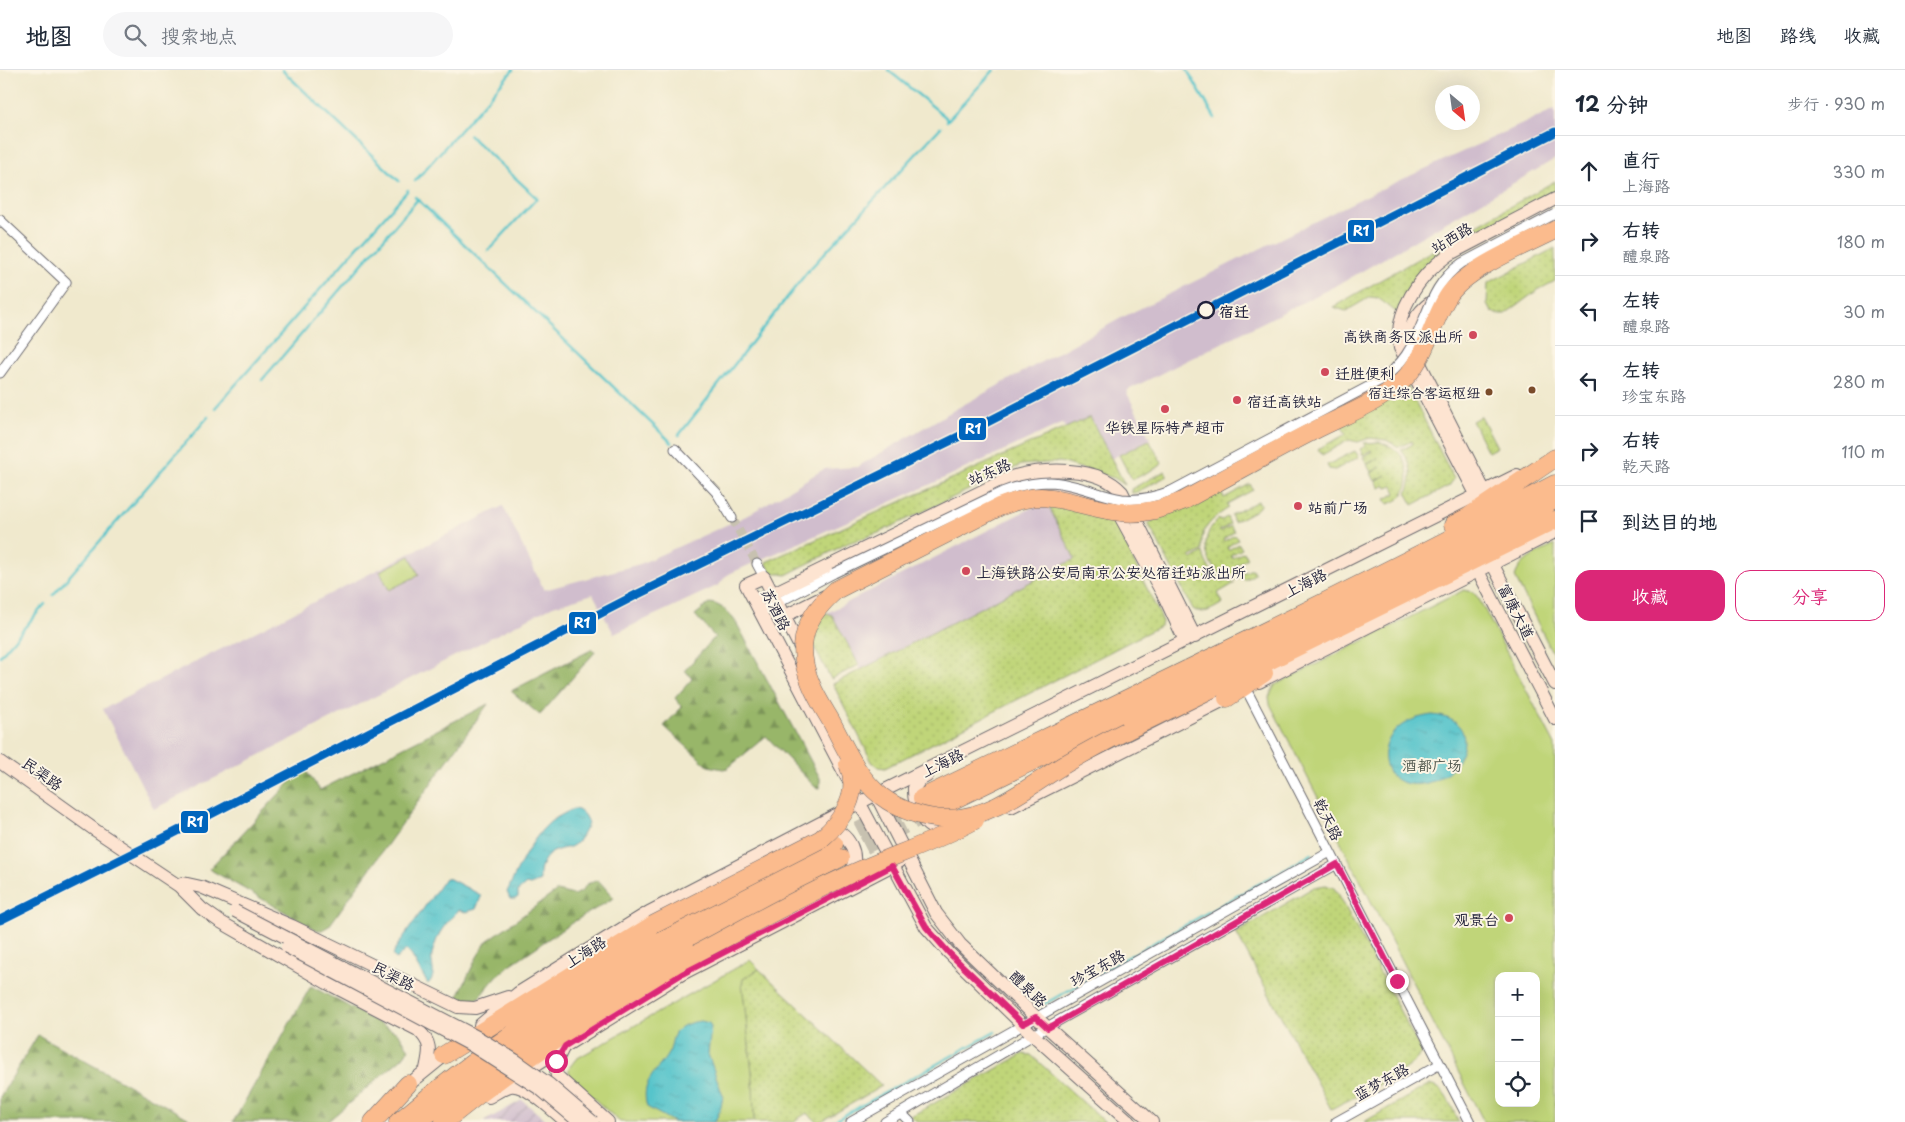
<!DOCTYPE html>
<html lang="zh">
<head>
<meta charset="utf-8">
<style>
	:root { --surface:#fff; --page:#f6f6f7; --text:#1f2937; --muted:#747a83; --line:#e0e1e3; --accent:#db2777 }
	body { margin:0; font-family:"Playpen Sans","LXGW WenKai TC",sans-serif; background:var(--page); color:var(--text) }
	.controls { position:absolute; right:15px; bottom:15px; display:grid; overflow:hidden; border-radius:10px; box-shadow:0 5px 20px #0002 }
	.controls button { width:45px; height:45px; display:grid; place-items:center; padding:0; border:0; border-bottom:1px solid var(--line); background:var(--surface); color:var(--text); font:25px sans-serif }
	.compass { position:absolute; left:1435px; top:15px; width:45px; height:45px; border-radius:50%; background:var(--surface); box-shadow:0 5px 20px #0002; rotate:151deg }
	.stop { position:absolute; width:15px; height:15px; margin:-11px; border:4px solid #db2777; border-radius:50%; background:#fff }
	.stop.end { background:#db2777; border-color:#fff; box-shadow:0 1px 5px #0008 }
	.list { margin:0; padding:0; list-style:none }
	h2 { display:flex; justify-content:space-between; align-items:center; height:65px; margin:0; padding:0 20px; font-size:21px }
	h2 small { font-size:16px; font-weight:400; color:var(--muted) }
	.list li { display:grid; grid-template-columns:32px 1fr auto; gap:15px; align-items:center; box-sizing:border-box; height:70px; padding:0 20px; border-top:1px solid var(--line) }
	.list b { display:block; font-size:19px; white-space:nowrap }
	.list p { margin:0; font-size:16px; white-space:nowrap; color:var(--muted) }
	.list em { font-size:16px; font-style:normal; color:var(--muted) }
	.actions { display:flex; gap:10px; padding:15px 20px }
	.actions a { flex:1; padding:11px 0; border:1px solid var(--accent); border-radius:15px; text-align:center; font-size:18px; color:var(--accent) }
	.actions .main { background:var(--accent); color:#fff }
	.icon { flex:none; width:28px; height:28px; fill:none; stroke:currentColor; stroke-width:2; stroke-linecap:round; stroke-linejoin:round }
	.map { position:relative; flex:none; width:1555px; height:1052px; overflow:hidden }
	header { display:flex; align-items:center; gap:30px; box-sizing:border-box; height:70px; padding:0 25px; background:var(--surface); border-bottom:1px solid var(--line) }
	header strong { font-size:24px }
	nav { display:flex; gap:28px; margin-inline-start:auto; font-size:18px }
	.search { width:350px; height:45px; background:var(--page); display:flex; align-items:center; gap:12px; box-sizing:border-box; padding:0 18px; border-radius:28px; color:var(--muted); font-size:19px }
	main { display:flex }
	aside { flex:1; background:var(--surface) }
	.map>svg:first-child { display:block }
	.industrial { fill:url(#industrial-furrows) }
	.railway { fill:#d0bdcd }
	.grass { fill:url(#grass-dots); stroke:#717c5a }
	.forest { fill:url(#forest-firs); stroke:#5d6c52 }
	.park { fill:#c0d579; stroke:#717c5a; fill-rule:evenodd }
	.water { fill:url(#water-ripples); stroke:#3c7383 }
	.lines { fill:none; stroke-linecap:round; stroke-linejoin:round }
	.stream { stroke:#57c4cb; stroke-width:2.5 }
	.street-tunnel { stroke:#c7c1b0; stroke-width:9; stroke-dasharray:9 4.5; stroke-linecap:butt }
	.highway-tunnel { stroke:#c7c1b0; stroke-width:18; stroke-dasharray:18 9; stroke-linecap:butt }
	.street-casing { stroke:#6a686e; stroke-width:11 }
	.secondary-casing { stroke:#6a686e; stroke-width:14 }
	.highway-casing { stroke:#6a686e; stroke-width:19 }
	.street { stroke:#fff; stroke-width:9 }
	.secondary { stroke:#fde4d1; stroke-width:12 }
	.highway { stroke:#fbbb8d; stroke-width:18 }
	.street-bridge-casing { stroke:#6a686e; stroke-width:11; stroke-linecap:butt }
	.secondary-bridge-casing { stroke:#6a686e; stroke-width:14; stroke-linecap:butt }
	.highway-bridge-casing { stroke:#6a686e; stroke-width:19; stroke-linecap:butt }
	.street-bridge { stroke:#fff; stroke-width:9 }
	.secondary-bridge { stroke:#fde4d1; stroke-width:12 }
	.highway-bridge { stroke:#fbbb8d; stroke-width:18 }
	.rail-1-casing { stroke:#fcf5e5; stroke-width:12 }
	.rail-1 { stroke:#0065bd; stroke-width:9 }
	.route { stroke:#db2777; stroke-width:6 }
	.stop-dot { fill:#fcf5e5; stroke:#22223b; stroke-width:2.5 }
	.poi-dot { fill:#d1495b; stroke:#fcf5e5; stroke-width:2 }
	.bus-dot { fill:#7a4b2a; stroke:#fcf5e5; stroke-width:2 }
	.labels { text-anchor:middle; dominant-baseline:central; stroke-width:4; stroke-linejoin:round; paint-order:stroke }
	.bus-label { font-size:14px; fill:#22223b; stroke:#fcf5e5; text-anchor:end }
	.street-label { font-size:15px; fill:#22223b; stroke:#fcf5e5 }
	.stop-label { font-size:15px; font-weight:bold; fill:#22223b; stroke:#fcf5e5; text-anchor:start }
	.poi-label { font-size:15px; fill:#22223b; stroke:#fcf5e5; text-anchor:start }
	.park-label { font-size:15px; fill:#51584e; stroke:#fcf5e5 }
	.line-badge { stroke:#fcf5e5; stroke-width:2 }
	.badge-label { font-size:14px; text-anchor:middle; font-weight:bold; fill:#fff }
</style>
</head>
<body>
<header>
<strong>地图</strong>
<div class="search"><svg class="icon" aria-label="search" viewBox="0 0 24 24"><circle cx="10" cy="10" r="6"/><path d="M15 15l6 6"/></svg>搜索地点</div>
<nav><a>地图</a><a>路线</a><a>收藏</a></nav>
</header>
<main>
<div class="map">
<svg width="1555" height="1052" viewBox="0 0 1555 1052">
	<defs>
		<pattern id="industrial-furrows" width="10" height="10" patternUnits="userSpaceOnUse" patternTransform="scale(1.25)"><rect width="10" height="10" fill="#d0bdcd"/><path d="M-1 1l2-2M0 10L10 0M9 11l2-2" fill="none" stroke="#b2a2b1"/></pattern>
		<pattern id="grass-dots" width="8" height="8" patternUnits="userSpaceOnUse" patternTransform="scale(1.25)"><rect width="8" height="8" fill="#c0d579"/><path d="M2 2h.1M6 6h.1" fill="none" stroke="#a5b76a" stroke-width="1.8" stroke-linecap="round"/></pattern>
		<pattern id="forest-firs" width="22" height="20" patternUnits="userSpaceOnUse" patternTransform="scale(1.25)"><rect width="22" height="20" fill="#98b669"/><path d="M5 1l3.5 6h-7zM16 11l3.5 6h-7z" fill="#7c9458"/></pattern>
		<pattern id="water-ripples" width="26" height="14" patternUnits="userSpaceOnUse" patternTransform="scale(1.25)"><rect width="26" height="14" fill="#57c4cb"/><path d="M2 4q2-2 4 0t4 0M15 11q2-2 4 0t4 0" fill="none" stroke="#4ba8af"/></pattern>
	</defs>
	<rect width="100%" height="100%" fill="#fcf5e5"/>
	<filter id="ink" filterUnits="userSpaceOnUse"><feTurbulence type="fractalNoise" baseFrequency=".02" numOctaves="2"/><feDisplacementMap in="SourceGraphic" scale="10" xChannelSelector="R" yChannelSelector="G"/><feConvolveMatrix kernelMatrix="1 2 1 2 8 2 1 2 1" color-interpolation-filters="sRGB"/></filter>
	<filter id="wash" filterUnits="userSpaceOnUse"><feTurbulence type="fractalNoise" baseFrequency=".0096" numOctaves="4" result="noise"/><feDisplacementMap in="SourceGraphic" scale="20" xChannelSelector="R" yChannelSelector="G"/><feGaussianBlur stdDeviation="1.12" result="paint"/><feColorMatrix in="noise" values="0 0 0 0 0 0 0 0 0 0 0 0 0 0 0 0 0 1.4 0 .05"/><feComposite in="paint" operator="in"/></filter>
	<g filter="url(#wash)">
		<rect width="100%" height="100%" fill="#f0e9cd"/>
		<!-- industrial -->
		<path class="industrial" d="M 522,1030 L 548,1052 L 483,1052 Z"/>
		<!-- railway -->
		<path class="railway" d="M 1555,39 L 1555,89 L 1345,211 L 1126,321 L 1150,369 L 1087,401 L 1063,353 L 938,411 L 731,503 L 726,506 L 719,515 L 614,564 L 593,524 L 553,536 L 154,739 L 103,639 L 503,436 L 544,520 L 640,494 L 746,446 L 824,399 L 857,397 L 954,340 L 1123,247 L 1364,127 Z
			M 1047,433 L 1076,489 L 861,600 L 832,545 L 827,543 L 1039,434 Z"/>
		<!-- grass -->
		<path class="grass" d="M 1555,111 L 1555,124 L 1440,183 L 1417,205 L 1399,241 L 1396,242 L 1378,228 L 1370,227 L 1346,241 L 1333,237 Z
			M 1555,178 L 1555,211 L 1538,220 L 1505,244 L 1497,244 L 1492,242 L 1487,234 L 1488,213 Z
			M 1407,315 L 1454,409 L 1449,416 L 1413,435 L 1407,424 C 1413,406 1413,395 1401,380 L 1413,374 L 1412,371 L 1399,377 L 1386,370 L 1370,368 L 1358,372 L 1349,370 L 1322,385 L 1318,379 L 1346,364 L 1340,352 Z
			M 1481,346 L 1497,377 L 1488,382 L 1472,351 Z
			M 1090,347 L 1125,415 L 1114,408 L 1060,392 L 1021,395 L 878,463 L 848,473 L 786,505 L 771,502 L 766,492 Z
			M 1149,370 L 1162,393 L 1160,396 L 1134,409 L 1131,408 L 1119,385 Z
			M 1380,372 C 1387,375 1395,378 1400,384 C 1410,396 1411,418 1399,429 C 1396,431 1391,433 1388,434 L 1385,429 L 1396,423 L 1393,416 L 1387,418 L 1385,415 L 1380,418 L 1376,411 L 1386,405 L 1375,411 L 1371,403 L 1381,397 L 1371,402 L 1367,395 L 1378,388 L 1367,394 L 1363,387 L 1373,381 L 1372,380 L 1363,385 L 1360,379 L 1366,376 L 1364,373 Z
			M 1355,381 L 1359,387 L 1335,400 L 1329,399 L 1327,395 Z
			M 1165,401 L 1167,406 L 1137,422 L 1132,423 L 1131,419 Z
			M 1250,414 L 1253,420 L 1227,434 L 1229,438 C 1217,445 1205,454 1202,468 C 1202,472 1202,477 1202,481 L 1190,487 L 1192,489 L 1203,482 C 1206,499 1218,511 1235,513 L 1218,523 L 1223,533 C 1212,539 1204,546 1193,539 L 1148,453 L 1218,417 L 1224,428 Z
			M 1258,431 L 1261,435 L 1256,440 L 1234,452 L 1231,445 Z
			M 1047,433 L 1112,447 L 1161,547 L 1162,553 L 1160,556 L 885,698 L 878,697 L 872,692 L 833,614 L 1075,489 Z
			M 1227,447 L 1230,454 L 1219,461 L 1220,462 L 1231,456 L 1234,462 L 1223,469 L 1224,471 L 1235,465 L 1238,470 L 1227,477 L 1228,480 L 1239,474 L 1242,479 L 1231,485 L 1232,488 L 1244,482 L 1247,488 L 1236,495 L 1241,504 L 1252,499 L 1255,504 L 1244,510 L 1242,506 L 1234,510 C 1206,503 1195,468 1219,449 L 1220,451 Z
			M 827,543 L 832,545 L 859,595 L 831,609 L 803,556 Z
			M 1326,815 L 1334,818 L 1339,825 L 1422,983 C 1406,1005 1355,1026 1331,1039 L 1236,863 L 1314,817 Z
			M 759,899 L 882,1016 L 820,1052 L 818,1052 L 807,1043 L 793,1052 L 754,1052 L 753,1011 L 742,913 L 743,909 Z
			M 1023,984 L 1031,985 L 1105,1052 L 917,1052 L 911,1046 Z
			M 1428,1015 C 1446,1017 1451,1037 1459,1052 L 1364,1052 Z"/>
		<!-- forest -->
		<path class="forest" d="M 710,533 C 721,534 731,544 737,554 L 820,708 L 820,718 L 815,717 L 766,666 L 728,698 L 723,699 L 708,696 L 664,656 L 682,637 L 675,628 L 692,609 L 685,600 L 715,567 L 695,545 Z
			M 593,579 L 595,582 L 540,645 L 511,621 Z
			M 488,634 L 329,856 L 322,860 L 317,860 L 209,799 L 296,706 L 306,701 L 320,720 Z
			M 598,810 L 614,828 L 573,852 L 510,895 L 497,906 L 475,932 L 465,930 L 458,926 L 477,887 L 487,871 L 557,821 L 573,825 L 581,822 L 587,814 Z
			M 311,916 L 399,964 L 409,979 L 402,988 L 327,1052 L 233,1052 Z
			M 38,965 L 195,1052 L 0,1052 L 0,1027 Z"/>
		<!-- park -->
		<path class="park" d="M 1555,475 L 1555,588 L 1515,507 C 1520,489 1539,483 1555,475 Z
			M 410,486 L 419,505 L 389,520 L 380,501 Z
			M 1464,520 L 1473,522 L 1479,529 L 1555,675 L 1555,1052 L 1484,1052 L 1270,634 L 1269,627 L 1275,615 ZM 1499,906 L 1536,906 L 1536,1033 L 1499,1033 Z
			M 750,890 L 759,899 L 743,909 L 742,913 L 753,1011 L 754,1052 L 620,1052 L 569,1006 L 569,998 L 576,989 Z"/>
		<!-- water -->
		<path class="water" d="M 1432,645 C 1492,649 1458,720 1410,714 C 1382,711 1378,680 1394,662 C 1404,651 1418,647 1432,645 Z
			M 573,739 C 581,739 586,746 588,754 C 584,761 580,772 572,776 C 569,778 564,778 561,779 C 545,783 539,795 540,811 L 530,815 L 526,814 L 518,821 L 518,827 L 515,829 L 510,829 L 507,822 C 517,800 531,769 549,753 C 555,748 565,743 573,739 Z
			M 445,808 L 448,808 L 479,824 L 481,827 L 476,839 L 466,842 L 459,840 C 444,855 438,862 432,884 C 430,895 438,904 428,914 L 410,883 L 406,880 L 396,889 L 393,886 L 395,879 Z
			M 701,951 L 709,953 L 711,957 L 708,984 L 723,1026 L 721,1037 L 715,1052 L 674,1052 L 647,1037 C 639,1009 660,1001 670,980 C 672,974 672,967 676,962 C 682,954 693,952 701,951 Z"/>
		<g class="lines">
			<!-- stream -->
			<path class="stream" d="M 282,0 L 399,111
				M 888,0 L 948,49
				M 1187,0 L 1215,48
				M 947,51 L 994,0
				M 469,65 L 537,128 L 488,181
				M 415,111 L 513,0
				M 415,127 L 672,373
				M 262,310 L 418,129
				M 215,338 L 408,120
				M 679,365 L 808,201 L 941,57
				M 53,525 L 208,347
				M 0,586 L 45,534
				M 1039,937 L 1312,784
				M 832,1052 L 995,962"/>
		</g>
	</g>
	<g filter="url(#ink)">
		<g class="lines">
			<!-- street-tunnel -->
			<path class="street-tunnel" d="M 732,448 L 757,494"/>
			<!-- highway-tunnel -->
			<path class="highway-tunnel" d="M 834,774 L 901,739
				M 840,788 L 929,742"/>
			<defs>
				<path id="street" d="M 0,150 L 66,212 L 0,303
					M 675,379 L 717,423 L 732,448
					M 757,494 L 764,507
					M 760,542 L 834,503
					M 1246,619 L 1470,1052
					M 901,1043 L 910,1052
					M 851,1052 L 1330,782
					M 885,1052 L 1033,965 L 1337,794
					M 1336,1052 L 1440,994"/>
				<path id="secondary" d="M 1438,227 C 1421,238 1409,251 1409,272 L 1485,422
					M 1038,422 C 1059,417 1098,423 1115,437 L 1165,528 L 1185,571
					M 1477,426 L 1400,278 C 1393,242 1420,205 1448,185 L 1555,129
					M 1492,493 L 1555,614
					M 1478,501 L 1555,649
					M 755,532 L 1011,407 C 1043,398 1098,395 1122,422 L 1195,567
					M 785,546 L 825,526
					M 802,581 L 764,507 L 746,515 L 847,708
					M 1259,612 L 1555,462
					M 0,692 L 95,760 L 185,820
					M 927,706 L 920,710 L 914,718 C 913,739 926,768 951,758
					M 875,723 L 936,843 L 960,874 L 1036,947 L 1152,1052
					M 856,726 L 926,857 L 949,883 L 1033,965 L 1130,1052
					M 1011,737 L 1234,625
					M 825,757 C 850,762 862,785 848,807
					M 183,813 L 201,817 L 292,856 L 458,937 L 475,938 L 508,927
					M 179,816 L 202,839 L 219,851 L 327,913 L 418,960 C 432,973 430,980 426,999
					M 480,955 L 518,923 L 649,842 L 859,733 L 1517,405
					M 563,978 C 558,988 554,994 557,1006 L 608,1052
					M 520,1005 L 565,976 L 682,904 L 899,792
					M 402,1020 L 450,981
					M 489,1027 C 496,1023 503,1018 510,1016 C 526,1013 554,1042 566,1052"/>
				<path id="highway" d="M 1353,338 L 1363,332 L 1381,310
					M 1453,455 L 1468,447 L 1555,388
					M 1227,628 L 1264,603
					M 1126,661 L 1555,450
					M 922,728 C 1134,625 1347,524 1555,414
					M 929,742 L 1230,594 L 1555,430
					M 444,985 L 653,855
					M 373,1052 L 408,1014
					M 398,1052 C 482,981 573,919 667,863 C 722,831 779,803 834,774
					M 418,1052 C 547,947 693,863 840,788
					M 444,1052 C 523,988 609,932 698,883"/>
			</defs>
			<!-- street casing -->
			<use href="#street" class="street-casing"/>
			<!-- secondary casing -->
			<use href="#secondary" class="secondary-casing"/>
			<!-- highway casing -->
			<use href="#highway" class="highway-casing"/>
			<!-- street -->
			<use href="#street" class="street"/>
			<!-- secondary -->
			<use href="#secondary" class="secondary"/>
			<!-- highway -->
			<use href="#highway" class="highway"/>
			<defs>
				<path id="street-bridge" d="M 834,503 L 1002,422 C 1017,416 1034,412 1050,412 C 1075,413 1098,425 1122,429 C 1139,431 1155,427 1171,421 L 1381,310 C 1391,303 1399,295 1406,285 C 1428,253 1427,217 1462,193 L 1555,144"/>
				<path id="secondary-bridge" d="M 235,841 L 479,968 L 515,990 L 550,1015 L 593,1052
					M 287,877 L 471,975 L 540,1019 L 579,1052"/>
				<path id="highway-bridge" d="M 1126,661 C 1106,671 1086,682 1067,693 C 1030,715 993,748 948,749 C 925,749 899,740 881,726 C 857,707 845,677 831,651 C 824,639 816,627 811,614 C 806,603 803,590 803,577 C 804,553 818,536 836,520 L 999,437 C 1012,432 1026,427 1041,427 C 1068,428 1094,440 1121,442 C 1144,445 1165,438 1185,430 C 1227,407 1270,383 1313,361 C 1342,346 1374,335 1399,314 C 1425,292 1430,256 1447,228 C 1464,199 1525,175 1555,160
					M 653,855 L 821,769 C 843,750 861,723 848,694
					M 698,883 C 747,857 795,829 845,807 C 888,787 933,773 975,750"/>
			</defs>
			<!-- street-bridge casing -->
			<use href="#street-bridge" class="street-bridge-casing"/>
			<!-- secondary-bridge casing -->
			<use href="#secondary-bridge" class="secondary-bridge-casing"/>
			<!-- highway-bridge casing -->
			<use href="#highway-bridge" class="highway-bridge-casing"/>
			<!-- street-bridge -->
			<use href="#street-bridge" class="street-bridge"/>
			<!-- secondary-bridge -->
			<use href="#secondary-bridge" class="secondary-bridge"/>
			<!-- highway-bridge -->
			<use href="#highway-bridge" class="highway-bridge"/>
			<defs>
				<path id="rail-1" d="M 0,850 L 172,764 L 636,525 L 960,366 L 1555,62"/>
			</defs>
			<!-- rail-1 casing -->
			<use href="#rail-1" class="rail-1-casing"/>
			<!-- rail-1 -->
			<use href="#rail-1" class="rail-1"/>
		</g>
	</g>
	<g class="lines" filter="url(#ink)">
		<!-- route -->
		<path class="route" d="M 556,991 L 565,976 L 682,904 L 892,796 L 926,857 L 949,883 L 1023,954 L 1036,947 L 1048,958 L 1337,794 L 1397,911"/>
	</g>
	<!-- markers -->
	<circle class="stop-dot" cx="1206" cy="240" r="8"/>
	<g class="poi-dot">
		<circle cx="1473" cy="265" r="5"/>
		<circle cx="1325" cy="302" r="5"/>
		<circle cx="1237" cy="330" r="5"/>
		<circle cx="1165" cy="339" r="5"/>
		<circle cx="1298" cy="436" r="5"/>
		<circle cx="966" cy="501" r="5"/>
		<circle cx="1509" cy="848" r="5"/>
	</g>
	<g class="bus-dot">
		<circle cx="1532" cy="320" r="4.5"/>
		<circle cx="1489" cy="322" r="4.5"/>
	</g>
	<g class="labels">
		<!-- bus labels -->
		<g class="bus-label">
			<text x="1480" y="322">宿迁综合客运枢纽</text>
		</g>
		<!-- street labels -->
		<g class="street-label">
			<text transform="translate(1451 167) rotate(-31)">站西路</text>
			<text transform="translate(989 401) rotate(-24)">站东路</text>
			<text transform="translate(1305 512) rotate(-27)">上海路</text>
			<text transform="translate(777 539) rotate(63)">苏酒路</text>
			<text transform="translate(1517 541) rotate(63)">富康大道</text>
			<text transform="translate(942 692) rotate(-26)">上海路</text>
			<text transform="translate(43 703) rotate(35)">民渠路</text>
			<text transform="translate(1329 749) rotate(63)">乾天路</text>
			<text transform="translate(585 881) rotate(-32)">上海路</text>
			<text transform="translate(1097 897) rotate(-29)">珍宝东路</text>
			<text transform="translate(394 905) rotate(27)">民渠路</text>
			<text transform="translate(1029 918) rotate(44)">醴泉路</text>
			<text transform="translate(1381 1011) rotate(-29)">蓝梦东路</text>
		</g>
		<!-- stop labels -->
		<g class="stop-label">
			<text x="1219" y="240">宿迁</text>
		</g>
		<!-- poi labels -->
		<g class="poi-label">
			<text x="1463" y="265" text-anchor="end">高铁商务区派出所</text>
			<text x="1335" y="302">迁胜便利</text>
			<text x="1247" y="330">宿迁高铁站</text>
			<text x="1165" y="356" text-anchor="middle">华铁星际特产超市</text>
			<text x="1308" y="436">站前广场</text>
			<text x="976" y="501">上海铁路公安局南京公安处宿迁站派出所</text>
			<text x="1499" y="848" text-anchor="end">观景台</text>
		</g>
		<!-- park labels -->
		<g class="park-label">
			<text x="1432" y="694">酒都广场</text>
		</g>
	</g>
	<g class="line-badge">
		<rect x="1347" y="149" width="28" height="24" rx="5" fill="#0065bd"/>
		<rect x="958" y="347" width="29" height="24" rx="5" fill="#0065bd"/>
		<rect x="568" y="541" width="29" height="24" rx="5" fill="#0065bd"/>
		<rect x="180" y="740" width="29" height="24" rx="5" fill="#0065bd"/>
	</g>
	<g class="badge-label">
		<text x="1361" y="166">R1</text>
		<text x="973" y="364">R1</text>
		<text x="582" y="558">R1</text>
		<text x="195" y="757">R1</text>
	</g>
</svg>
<div class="controls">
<button>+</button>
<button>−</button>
<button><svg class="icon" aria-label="locate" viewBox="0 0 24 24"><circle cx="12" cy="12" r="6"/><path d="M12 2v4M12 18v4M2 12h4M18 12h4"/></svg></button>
</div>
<svg class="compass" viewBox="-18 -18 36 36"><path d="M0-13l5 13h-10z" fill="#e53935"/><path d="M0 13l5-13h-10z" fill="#747a83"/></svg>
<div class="stop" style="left:556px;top:991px"></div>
<div class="stop end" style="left:1397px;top:911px"></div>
</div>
<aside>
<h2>12 分钟<small>步行 · 930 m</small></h2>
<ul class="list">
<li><svg class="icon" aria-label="ahead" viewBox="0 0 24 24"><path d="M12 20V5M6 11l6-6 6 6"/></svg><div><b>直行</b><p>上海路</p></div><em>330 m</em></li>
<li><svg class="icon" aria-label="right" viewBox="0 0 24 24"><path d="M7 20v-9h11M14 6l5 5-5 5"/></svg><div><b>右转</b><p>醴泉路</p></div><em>180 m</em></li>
<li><svg class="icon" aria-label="left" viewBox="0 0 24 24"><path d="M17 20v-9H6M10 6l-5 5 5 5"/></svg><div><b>左转</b><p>醴泉路</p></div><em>30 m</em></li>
<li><svg class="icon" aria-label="left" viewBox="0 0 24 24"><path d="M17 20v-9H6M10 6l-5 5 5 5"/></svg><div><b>左转</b><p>珍宝东路</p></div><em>280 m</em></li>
<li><svg class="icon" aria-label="right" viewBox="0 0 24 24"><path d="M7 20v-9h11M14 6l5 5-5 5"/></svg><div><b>右转</b><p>乾天路</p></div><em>110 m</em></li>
<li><svg class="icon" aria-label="arrive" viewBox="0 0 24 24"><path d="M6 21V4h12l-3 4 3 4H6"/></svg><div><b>到达目的地</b></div></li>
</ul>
<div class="actions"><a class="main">收藏</a><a>分享</a></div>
</aside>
</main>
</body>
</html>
